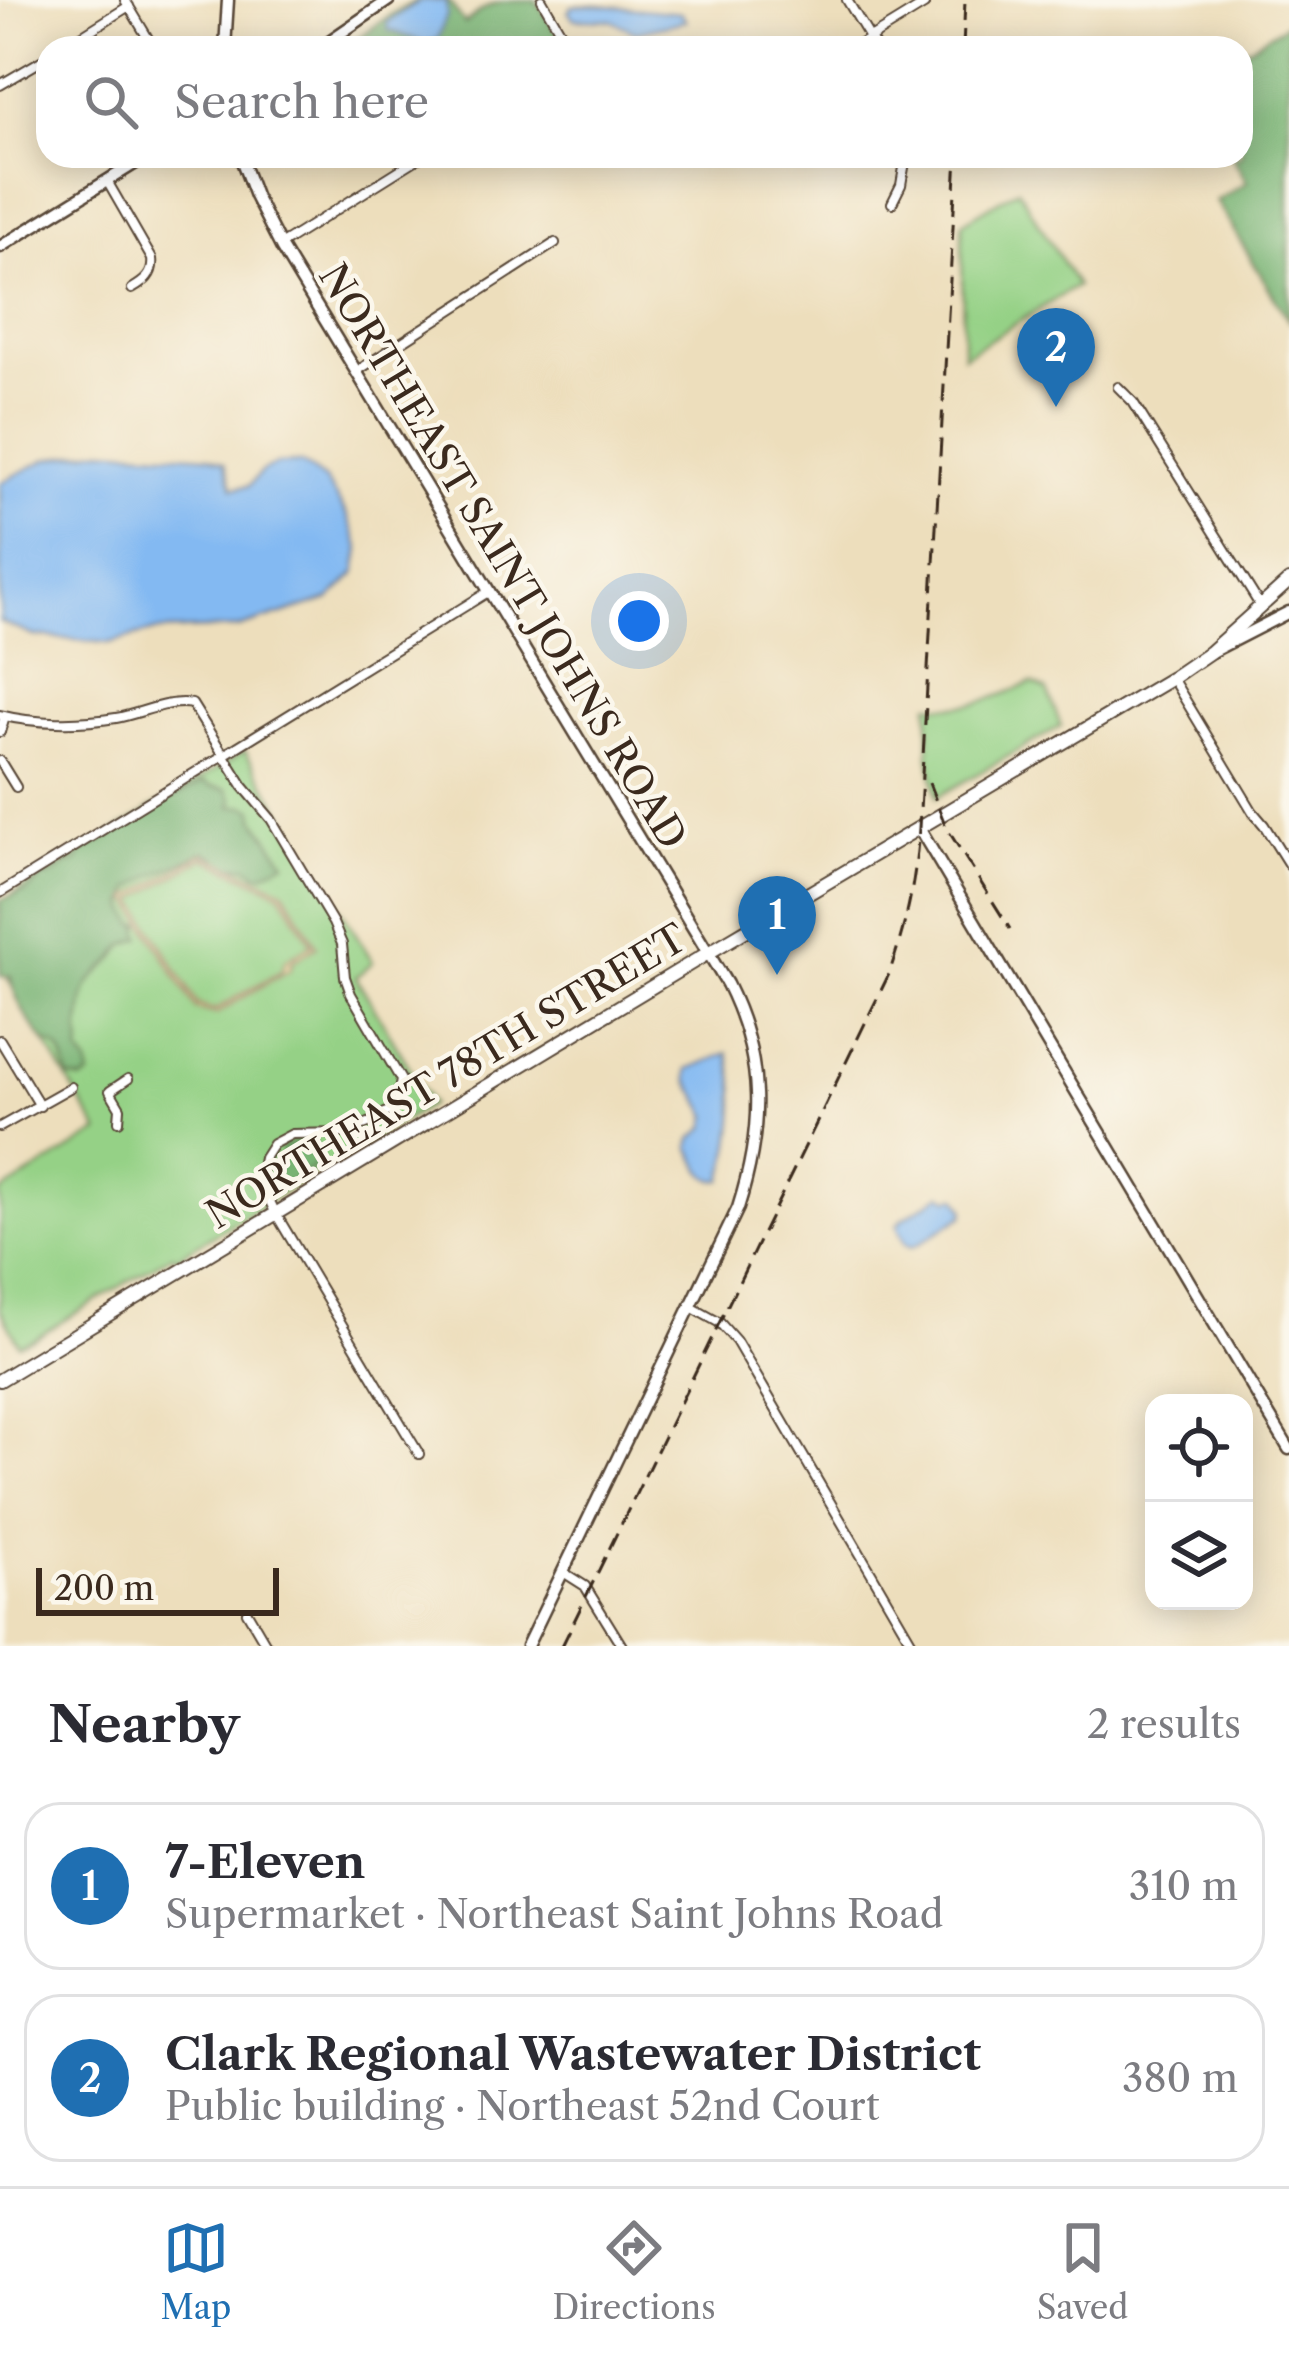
<!DOCTYPE html>
<html lang="en">
<head>
<meta charset="utf-8">
<style>
	:root { --surface:#fff; --page:#f7f7f7; --text:#2b2b33; --muted:#7c7c81; --line:#e1e1e2; --accent:#1f6fb2 }
	body { margin:0; font-family:"Libre Caslon Text",serif; background:var(--page); color:var(--text) }
	.controls { position:absolute; right:36px; bottom:36px; display:grid; overflow:hidden; border-radius:24px; box-shadow:0 6px 30px #0003 }
	.controls button { width:108px; height:108px; display:grid; place-items:center; padding:0; border:0; border-bottom:3px solid var(--line); background:var(--surface); color:var(--text); font:60px sans-serif }
	.scale { position:absolute; left:36px; bottom:30px; width:243px; box-sizing:border-box; padding-left:12px; border:6px solid #3b2a1e; border-top:0; font-size:33px; line-height:42px; white-space:nowrap; color:#3b2a1e; -webkit-text-stroke:9px #fbf7ec; paint-order:stroke }
	.you { position:absolute; left:639px; top:621px; width:42px; height:42px; margin:-30px; border:9px solid #fff; border-radius:50%; background:#1a73e8; box-shadow:0 0 0 18px #1a73e833 }
	.badge { display:grid; place-items:center; width:78px; height:78px; border-radius:50%; background:var(--accent); color:#fff; font-size:39px; font-weight:700 }
	.pin { position:absolute; translate:-50% -99px; filter:drop-shadow(0 3px 6px #0008) }
	.pin::after { content:''; position:absolute; top:63px; width:42px; height:36px; background:inherit; clip-path:polygon(0 0,100% 0,50% 100%) }
	.list { margin:0; padding:0; list-style:none }
	h2 { display:flex; justify-content:space-between; align-items:center; height:156px; margin:0; padding:0 48px; font-size:51px }
	h2 small { font-size:39px; font-weight:400; color:var(--muted) }
	.list li { display:grid; grid-template-columns:78px 1fr auto; gap:36px; align-items:center; box-sizing:border-box; height:168px; margin:0 24px 24px; padding:0 24px; border:3px solid var(--line); border-radius:36px }
	.list b { display:block; font-size:45px; white-space:nowrap }
	.list p { margin:0; font-size:39px; white-space:nowrap; color:var(--muted) }
	.list em { font-size:39px; font-style:normal; color:var(--muted) }
	.icon { flex:none; width:66px; height:66px; fill:none; stroke:currentColor; stroke-width:2; stroke-linecap:round; stroke-linejoin:round }
	.map { position:relative; flex:none; width:1289px; height:1646px; overflow:hidden }
	.search { position:absolute; background:var(--surface); box-shadow:0 6px 30px #0003; left:36px; right:36px; top:36px; height:132px; display:flex; align-items:center; gap:30px; box-sizing:border-box; padding:0 42px; border-radius:36px; color:var(--muted); font-size:45px }
	.sheet { height:540px; background:var(--surface) }
	nav { display:flex; justify-content:space-around; align-items:center; box-sizing:border-box; height:168px; border-top:3px solid var(--line); background:var(--surface); font-size:33px; color:var(--muted) }
	nav a { display:grid; justify-items:center; gap:6px }
	nav .on { color:var(--accent) }
	.map>svg:first-child { display:block }
	.green { fill:#95d186; stroke:#687e52; stroke-width:3 }
	.forest { fill:#78b373; stroke:#5a6e48; stroke-width:3 }
	.sand { fill:#eeda9e; stroke:#94825e; stroke-width:3; fill-rule:evenodd }
	.water { fill:#83b9f2; stroke:#5f7288; stroke-width:3 }
	.lines { fill:none; stroke-linecap:round; stroke-linejoin:round }
	.street-casing { stroke:#564536; stroke-width:12 }
	.secondary-casing { stroke:#564536; stroke-width:15 }
	.primary-casing { stroke:#564536; stroke-width:16 }
	.street { stroke:#fff; stroke-width:8 }
	.secondary { stroke:#fff; stroke-width:10 }
	.primary { stroke:#fff; stroke-width:12 }
	.rail { stroke:#3b2a1e; stroke-width:3; stroke-dasharray:18 9; stroke-linecap:butt }
	.labels { text-anchor:middle; dominant-baseline:central; stroke-width:9; stroke-linejoin:round; paint-order:stroke }
	.street-label { font-size:39px; fill:#3b2a1e; stroke:#fbf7ec }
</style>
</head>
<body>
<div class="map">
<svg width="1289" height="1646" viewBox="0 0 1289 1646">
	<rect width="100%" height="100%" fill="#fbf7ec"/>
	<filter id="ink" filterUnits="userSpaceOnUse"><feTurbulence type="fractalNoise" baseFrequency=".00833" numOctaves="2"/><feDisplacementMap in="SourceGraphic" scale="24" xChannelSelector="R" yChannelSelector="G"/><feConvolveMatrix kernelMatrix="1 2 1 2 8 2 1 2 1" color-interpolation-filters="sRGB"/></filter>
	<filter id="wash" filterUnits="userSpaceOnUse"><feTurbulence type="fractalNoise" baseFrequency=".004" numOctaves="4" result="noise"/><feDisplacementMap in="SourceGraphic" scale="48" xChannelSelector="R" yChannelSelector="G"/><feGaussianBlur stdDeviation="2.7" result="paint"/><feColorMatrix in="noise" values="0 0 0 0 0 0 0 0 0 0 0 0 0 0 0 0 0 1.4 0 .05"/><feComposite in="paint" operator="in"/></filter>
	<g filter="url(#wash)">
		<rect width="100%" height="100%" fill="#eddebc"/>
		<!-- green -->
		<path class="green" d="M 1018,189 L 1077,286 L 963,356 L 962,223 Z
			M 1032,683 L 1047,690 L 1061,726 L 937,797 L 929,757 L 929,704 C 966,712 999,696 1032,683 Z
			M 245,751 L 373,962 L 356,977 L 431,1104 L 175,1258 L 172,1255 L 35,1338 L 19,1344 L 0,1309 L 0,1193 L 99,1132 L 0,966 L 0,902 Z"/>
		<!-- forest -->
		<path class="forest" d="M 418,0 L 448,0 L 465,24 C 491,0 499,0 536,0 L 566,47 L 345,48 L 390,15 Z
			M 1289,22 L 1289,321 L 1216,201 L 1247,182 L 1232,156 L 1241,156 L 1241,52 Z
			M 203,782 L 210,786 L 227,789 L 233,800 L 231,806 L 246,806 L 254,810 L 255,818 L 285,862 L 263,874 L 257,874 C 246,861 236,869 222,865 L 217,858 L 205,852 L 152,876 L 131,889 L 126,907 L 135,924 L 141,925 L 139,930 L 142,938 C 136,941 129,942 124,946 C 119,950 117,957 112,961 C 82,987 85,988 80,1025 C 79,1036 82,1044 80,1054 L 87,1063 L 90,1077 L 82,1081 L 69,1078 C 66,1069 66,1058 59,1050 C 48,1038 55,1051 43,1039 C 31,1027 11,993 11,976 L 0,976 L 0,900 L 27,891 L 42,878 L 55,874 L 66,864 L 76,862 L 82,852 L 137,820 C 154,800 183,796 203,782 Z
			M 297,1136 L 312,1136 L 315,1146 L 307,1150 L 320,1153 L 317,1165 L 290,1183 L 274,1183 L 272,1179 L 274,1161 L 281,1157 L 282,1147 L 292,1144 Z"/>
		<!-- sand -->
		<path class="sand" d="M 203,854 L 284,890 L 317,946 L 290,963 L 292,968 L 216,1014 L 196,1009 L 129,898 ZM 204,858 L 281,893 L 312,944 L 286,960 L 281,971 L 215,1010 L 198,1005 L 135,900 Z"/>
		<!-- water -->
		<path class="water" d="M 422,0 L 446,1 L 447,15 L 437,40 L 425,43 L 388,30 L 387,22 Z
			M 597,5 L 681,13 L 686,21 L 636,32 L 610,20 L 574,19 L 568,12 L 572,6 Z
			M 103,449 L 209,456 L 225,463 L 233,488 L 249,486 L 262,471 L 277,464 L 301,463 L 325,480 L 347,515 L 360,549 L 356,573 L 330,599 L 238,628 L 156,631 L 109,643 L 34,636 L 0,622 L 0,483 L 47,459 Z
			M 728,1053 C 741,1094 734,1139 723,1180 C 704,1184 698,1161 690,1147 L 692,1139 L 706,1128 L 709,1116 L 688,1080 L 688,1069 Z
			M 942,1194 L 949,1198 L 958,1197 L 965,1209 L 964,1215 L 917,1245 L 911,1247 L 905,1244 L 897,1226 L 901,1220 Z"/>
	</g>
	<g filter="url(#ink)">
		<g class="lines">
			<defs>
				<path id="street" d="M 125,0 L 152,45
					M 542,0 L 570,48
					M 847,0 L 876,48
					M 62,48 L 129,6
					M 854,48 L 924,5
					M 0,85 L 48,57
					M 107,181 L 152,259 C 154,275 144,282 132,289
					M 892,203 L 901,185 L 906,156
					M 280,245 L 422,156
					M 357,371 L 555,243
					M 1118,387 L 1133,402 L 1261,607
					M 1172,678 L 1253,812 L 1264,825 L 1289,865
					M 0,715 C 35,724 80,724 116,718 C 140,714 169,699 192,704 L 243,786 L 271,819 L 333,923 L 342,944 L 345,977 L 351,994 L 401,1080 L 397,1102 L 390,1110 L 371,1122 L 343,1133 L 292,1134 L 273,1144 L 264,1158 L 261,1173 L 264,1189 L 276,1214 L 419,1454
					M 0,732 L 5,716
					M 0,761 L 16,787
					M 0,893 L 488,592
					M 0,1040 L 40,1106
					M 119,1121 L 120,1108 L 110,1091 L 128,1079
					M 0,1127 L 71,1087
					M 691,1307 L 720,1323 L 736,1341 L 914,1646
					M 563,1572 L 585,1586 L 622,1646
					M 247,1612 L 267,1646"/>
				<path id="secondary" d="M 225,48 L 228,0
					M 319,48 L 389,0
					M 240,156 L 255,196 L 282,249 L 727,984 C 765,1060 763,1129 738,1208 L 527,1646
					M 0,247 L 147,156
					M 1213,651 L 1289,612
					M 919,828 L 1289,1449"/>
				<path id="primary" d="M 0,1380 L 708,953 L 1172,678 L 1210,652 L 1289,581"/>
			</defs>
			<!-- street casing -->
			<use href="#street" class="street-casing"/>
			<!-- secondary casing -->
			<use href="#secondary" class="secondary-casing"/>
			<!-- primary casing -->
			<use href="#primary" class="primary-casing"/>
			<!-- street -->
			<use href="#street" class="street"/>
			<!-- secondary -->
			<use href="#secondary" class="secondary"/>
			<!-- primary -->
			<use href="#primary" class="primary"/>
			<!-- rail -->
			<path class="rail" d="M 963,48 L 965,0
				M 929,783 L 946,827 L 1010,929
				M 562,1646 L 889,974 C 907,921 915,884 919,828 L 957,156"/>
		</g>
	</g>
	<g class="labels">
		<!-- street labels -->
		<g class="street-label">
			<text transform="translate(503 556) rotate(59)">NORTHEAST SAINT JOHNS ROAD</text>
			<text transform="translate(446 1076) rotate(-31)">NORTHEAST 78TH STREET</text>
		</g>
	</g>
</svg>
<div class="controls">
<button><svg class="icon" aria-label="locate" viewBox="0 0 24 24"><circle cx="12" cy="12" r="6"/><path d="M12 2v4M12 18v4M2 12h4M18 12h4"/></svg></button>
<button><svg class="icon" aria-label="layers" viewBox="0 0 24 24"><path d="M12 4l9 5-9 5-9-5zM3 14l9 5 9-5"/></svg></button>
</div>
<div class="scale">200 m</div>
<div class="you"></div>
<div class="pin badge" style="left:777px;top:975px">1</div>
<div class="pin badge" style="left:1056px;top:407px">2</div>
<div class="search"><svg class="icon" aria-label="search" viewBox="0 0 24 24"><circle cx="10" cy="10" r="6"/><path d="M15 15l6 6"/></svg>Search here</div>
</div>
<section class="sheet">
<h2>Nearby<small>2 results</small></h2>
<ul class="list">
<li><span class="badge">1</span><div><b>7-Eleven</b><p>Supermarket · Northeast Saint Johns Road</p></div><em>310 m</em></li>
<li><span class="badge">2</span><div><b>Clark Regional Wastewater District</b><p>Public building · Northeast 52nd Court</p></div><em>380 m</em></li>
</ul>
</section>
<nav>
<a class="on"><svg class="icon" aria-label="map" viewBox="0 0 24 24"><path d="M3 6l6-2 6 2 6-2v14l-6 2-6-2-6 2zM9 4v14M15 6v14"/></svg>Map</a>
<a><svg class="icon" aria-label="directions" viewBox="0 0 24 24"><path d="M12 3l9 9-9 9-9-9zM9 14v-3h6M13 9l2 2-2 2"/></svg>Directions</a>
<a><svg class="icon" aria-label="saved" viewBox="0 0 24 24"><path d="M7 4h10v16l-5-4-5 4z"/></svg>Saved</a>
</nav>
</body>
</html>
